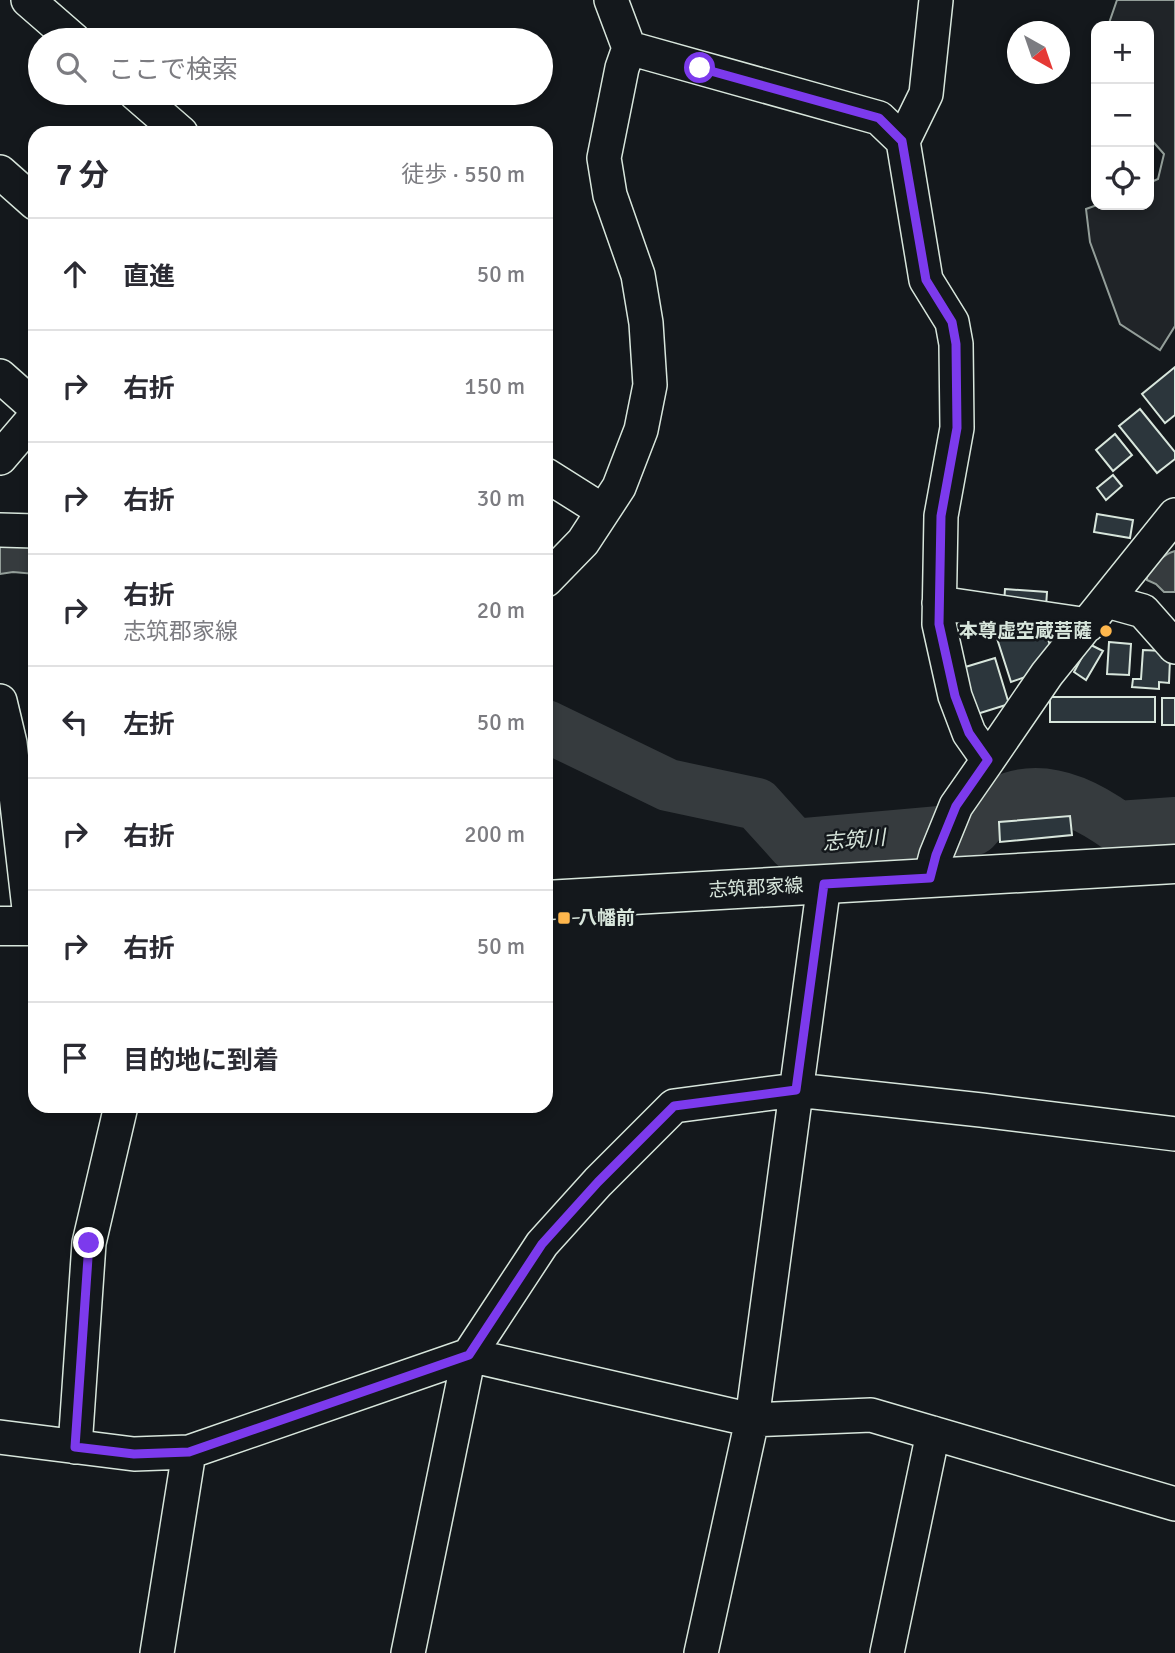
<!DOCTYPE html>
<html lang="ja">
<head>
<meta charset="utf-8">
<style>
	:root { --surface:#fff; --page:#f2f2f3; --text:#2b2b33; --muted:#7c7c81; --line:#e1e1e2 }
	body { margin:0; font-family:Signika,"Noto Sans JP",sans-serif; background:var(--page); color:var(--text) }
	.controls { position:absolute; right:21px; top:21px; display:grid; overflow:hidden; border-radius:14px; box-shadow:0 4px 10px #0003 }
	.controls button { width:63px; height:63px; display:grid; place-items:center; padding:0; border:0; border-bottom:2px solid var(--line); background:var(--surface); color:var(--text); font:35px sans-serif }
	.compass { position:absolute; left:1007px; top:21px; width:63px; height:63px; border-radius:50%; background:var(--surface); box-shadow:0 4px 10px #0003; rotate:140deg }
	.stop { position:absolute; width:21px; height:21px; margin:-16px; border:5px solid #7c3aed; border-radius:50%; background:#fff }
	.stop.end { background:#7c3aed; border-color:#fff; box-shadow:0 2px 7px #0008 }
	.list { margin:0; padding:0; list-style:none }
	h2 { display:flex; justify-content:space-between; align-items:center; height:91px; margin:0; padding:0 28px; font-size:30px }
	h2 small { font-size:23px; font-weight:400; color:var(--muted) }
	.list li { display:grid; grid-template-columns:46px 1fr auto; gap:21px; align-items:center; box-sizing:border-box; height:112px; padding:0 28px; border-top:2px solid var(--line) }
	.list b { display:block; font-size:26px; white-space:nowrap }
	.list p { margin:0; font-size:23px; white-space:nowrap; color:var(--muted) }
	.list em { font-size:23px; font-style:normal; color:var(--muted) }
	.icon { flex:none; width:38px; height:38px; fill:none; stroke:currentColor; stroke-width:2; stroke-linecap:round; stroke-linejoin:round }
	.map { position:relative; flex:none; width:1175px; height:1653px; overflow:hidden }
	.search { position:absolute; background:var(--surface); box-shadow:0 4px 10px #0003; left:28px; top:28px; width:525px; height:77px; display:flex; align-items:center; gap:18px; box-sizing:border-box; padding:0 24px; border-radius:38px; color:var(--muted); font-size:26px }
	.panel { position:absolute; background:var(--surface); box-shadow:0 4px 10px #0003; left:28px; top:126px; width:525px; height:987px; border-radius:21px }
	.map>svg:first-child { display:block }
	.green { fill:#202428; stroke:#939e99; stroke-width:2 }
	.water { fill:#363b3e; stroke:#939e99; stroke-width:2 }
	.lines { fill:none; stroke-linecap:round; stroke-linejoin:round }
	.river { stroke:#363b3e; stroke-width:52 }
	.building { fill:#2c363c; stroke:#d8e6dc; stroke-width:2 }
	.minor-casing { stroke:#d8e6dc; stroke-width:36 }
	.major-casing { stroke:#d8e6dc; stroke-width:41 }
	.minor { stroke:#14181c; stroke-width:33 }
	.major { stroke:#14181c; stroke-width:38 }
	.route { stroke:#7c3aed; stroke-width:9 }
	.poi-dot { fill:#ffb74d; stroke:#14181c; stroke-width:2.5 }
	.labels { text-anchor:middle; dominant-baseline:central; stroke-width:5; stroke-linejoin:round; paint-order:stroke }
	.poi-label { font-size:19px; font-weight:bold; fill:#d8e6dc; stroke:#14181c; text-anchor:end }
	.street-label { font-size:19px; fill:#d8e6dc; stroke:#14181c }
	.water-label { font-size:21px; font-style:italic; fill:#d8e6dc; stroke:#14181c }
</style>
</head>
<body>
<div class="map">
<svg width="1175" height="1653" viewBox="0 0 1175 1653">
	<rect width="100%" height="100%" fill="#14181c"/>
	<!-- green -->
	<path class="green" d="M 1117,0 L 1175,0 L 1175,326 L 1160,350 L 1120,324 L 1090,242 L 1086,209 L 1097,205 L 1149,205 L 1149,183 L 1158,179 L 1164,154 L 1149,137 L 1149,26 L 1108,26 Z"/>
	<!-- water -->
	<path class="water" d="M 16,544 L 35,546 L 35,574 L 13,572 L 0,574 L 0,547 Z
		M 1175,551 L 1175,592 L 1164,592 L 1156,584 L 1147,580 L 1147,577 C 1152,566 1163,554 1175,551 Z"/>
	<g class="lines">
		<!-- river -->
		<path class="river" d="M 546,726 L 668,785 L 757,804 L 794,845 L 974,829 C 982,821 991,808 1001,802 C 1042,782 1085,803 1118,827 L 1175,823"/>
	</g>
	<!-- building -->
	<path class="building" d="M 1175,367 L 1175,415 L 1165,423 L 1142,394 Z
		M 1140,409 L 1175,452 L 1175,459 L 1157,473 L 1119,426 Z
		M 1115,434 L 1132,455 L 1113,471 L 1096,450 Z
		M 1113,475 L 1122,486 L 1106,500 L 1097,488 Z
		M 1097,514 L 1133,520 L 1130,538 L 1094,532 Z
		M 1005,589 L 1047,592 L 1046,607 L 1004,604 Z
		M 992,623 L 1044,628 L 1051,648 L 1031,675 L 1011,682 Z
		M 1109,642 L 1131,644 L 1129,675 L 1107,674 Z
		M 1089,644 L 1103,651 L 1086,680 L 1074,672 Z
		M 1143,650 L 1163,651 L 1162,658 L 1170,659 L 1169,683 L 1159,682 L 1159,689 L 1132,687 L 1133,679 L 1141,679 Z
		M 995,658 L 1009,704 L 977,714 L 962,668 Z
		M 1050,697 L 1155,697 L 1155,722 L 1050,722 Z
		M 1162,698 L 1175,698 L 1175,725 L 1162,725 Z
		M 1070,816 L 1072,835 L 1000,842 L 999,822 Z"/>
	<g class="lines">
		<defs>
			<path id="minor" d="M 28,0 L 74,40
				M 629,48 L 879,118 L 903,141 L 926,280 L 952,322 L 956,344 L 957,428 L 941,516 L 939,624 L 955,696 L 969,733 L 988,760 L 1047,674 L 1175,515
				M 135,93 L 181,133
				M 903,141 L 926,94 L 936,0
				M 0,172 L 35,203
				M 0,376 L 35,407
				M 0,458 L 35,417
				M 546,475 L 603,511
				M 0,530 L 35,531
				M 546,580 L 583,542 L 619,487 L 641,430 L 650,385 L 646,323 L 638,275 L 610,195 L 604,158 L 622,68 L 629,48 L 611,0
				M 1107,601 L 1143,611 L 1175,647
				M 939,603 L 1088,625
				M 0,701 L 10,743 L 31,926
				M 930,878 L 936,855 L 956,806 L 988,760
				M 0,1437 L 134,1454 L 189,1452 L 469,1355 L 752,1420 L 871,1415 L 1175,1504
				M 75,1447 L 89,1243 L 121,1106
				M 157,1653 L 189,1452
				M 408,1653 L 469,1355 L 542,1244 L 598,1182 L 674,1106 L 796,1090 L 981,1110 L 1175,1134
				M 701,1653 L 752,1420 L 824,884
				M 887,1653 L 933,1433"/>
			<path id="major" d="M 546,900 L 1175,864
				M 0,926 L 35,926"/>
		</defs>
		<!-- minor casing -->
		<use href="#minor" class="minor-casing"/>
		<!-- major casing -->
		<use href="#major" class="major-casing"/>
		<!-- minor -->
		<use href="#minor" class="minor"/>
		<!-- major -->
		<use href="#major" class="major"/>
	</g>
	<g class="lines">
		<!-- route -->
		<path class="route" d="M 89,1243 L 75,1447 L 134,1454 L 189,1452 L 469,1355 L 542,1244 L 598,1182 L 674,1106 L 796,1090 L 824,884 L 930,878 L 936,855 L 956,806 L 988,760 L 969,733 L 955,696 L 939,624 L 941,516 L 957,428 L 956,344 L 952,322 L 926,280 L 902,141 L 879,118 L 700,68"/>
	</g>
	<!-- markers -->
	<g class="poi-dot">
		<circle cx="1106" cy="631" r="7"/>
		<rect x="557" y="911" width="14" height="14" rx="3.5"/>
	</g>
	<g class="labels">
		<!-- poi labels -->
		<g class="poi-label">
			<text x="1092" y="631">本尊虚空蔵菩薩</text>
			<text x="578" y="918" text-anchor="start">八幡前</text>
		</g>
		<!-- street labels -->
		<g class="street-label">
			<text transform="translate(756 888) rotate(-3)">志筑郡家線</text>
		</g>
		<!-- water labels -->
		<g class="water-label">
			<text transform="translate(854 840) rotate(-5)">志筑川</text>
		</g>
	</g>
</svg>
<div class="controls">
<button>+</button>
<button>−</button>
<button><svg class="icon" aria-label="locate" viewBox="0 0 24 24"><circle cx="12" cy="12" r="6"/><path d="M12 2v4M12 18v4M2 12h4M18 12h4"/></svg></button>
</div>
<svg class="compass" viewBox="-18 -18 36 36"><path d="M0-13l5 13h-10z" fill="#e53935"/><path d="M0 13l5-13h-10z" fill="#7c7c81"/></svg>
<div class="stop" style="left:700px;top:68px"></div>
<div class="stop end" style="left:89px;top:1243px"></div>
<div class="search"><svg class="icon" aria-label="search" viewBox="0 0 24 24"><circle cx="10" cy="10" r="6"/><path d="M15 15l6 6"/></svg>ここで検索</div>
<section class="panel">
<h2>7 分<small>徒歩 · 550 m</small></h2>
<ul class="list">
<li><svg class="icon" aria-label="ahead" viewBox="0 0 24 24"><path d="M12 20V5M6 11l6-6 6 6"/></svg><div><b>直進</b></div><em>50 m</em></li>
<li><svg class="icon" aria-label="right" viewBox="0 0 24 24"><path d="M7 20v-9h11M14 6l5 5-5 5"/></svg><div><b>右折</b></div><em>150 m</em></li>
<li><svg class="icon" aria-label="right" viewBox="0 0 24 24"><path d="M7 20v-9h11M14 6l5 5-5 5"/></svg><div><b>右折</b></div><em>30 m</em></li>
<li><svg class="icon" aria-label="right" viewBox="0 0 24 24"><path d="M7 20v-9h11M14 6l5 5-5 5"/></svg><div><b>右折</b><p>志筑郡家線</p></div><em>20 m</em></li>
<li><svg class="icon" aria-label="left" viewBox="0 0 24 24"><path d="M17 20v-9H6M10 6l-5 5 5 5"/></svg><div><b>左折</b></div><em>50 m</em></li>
<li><svg class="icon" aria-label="right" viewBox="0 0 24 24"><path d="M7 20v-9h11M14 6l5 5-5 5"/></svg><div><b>右折</b></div><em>200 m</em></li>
<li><svg class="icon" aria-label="right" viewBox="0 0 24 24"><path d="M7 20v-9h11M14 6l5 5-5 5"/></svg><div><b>右折</b></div><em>50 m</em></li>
<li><svg class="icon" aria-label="arrive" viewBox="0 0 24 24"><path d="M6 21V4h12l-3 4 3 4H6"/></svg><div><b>目的地に到着</b></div></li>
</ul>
</section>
</div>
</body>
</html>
